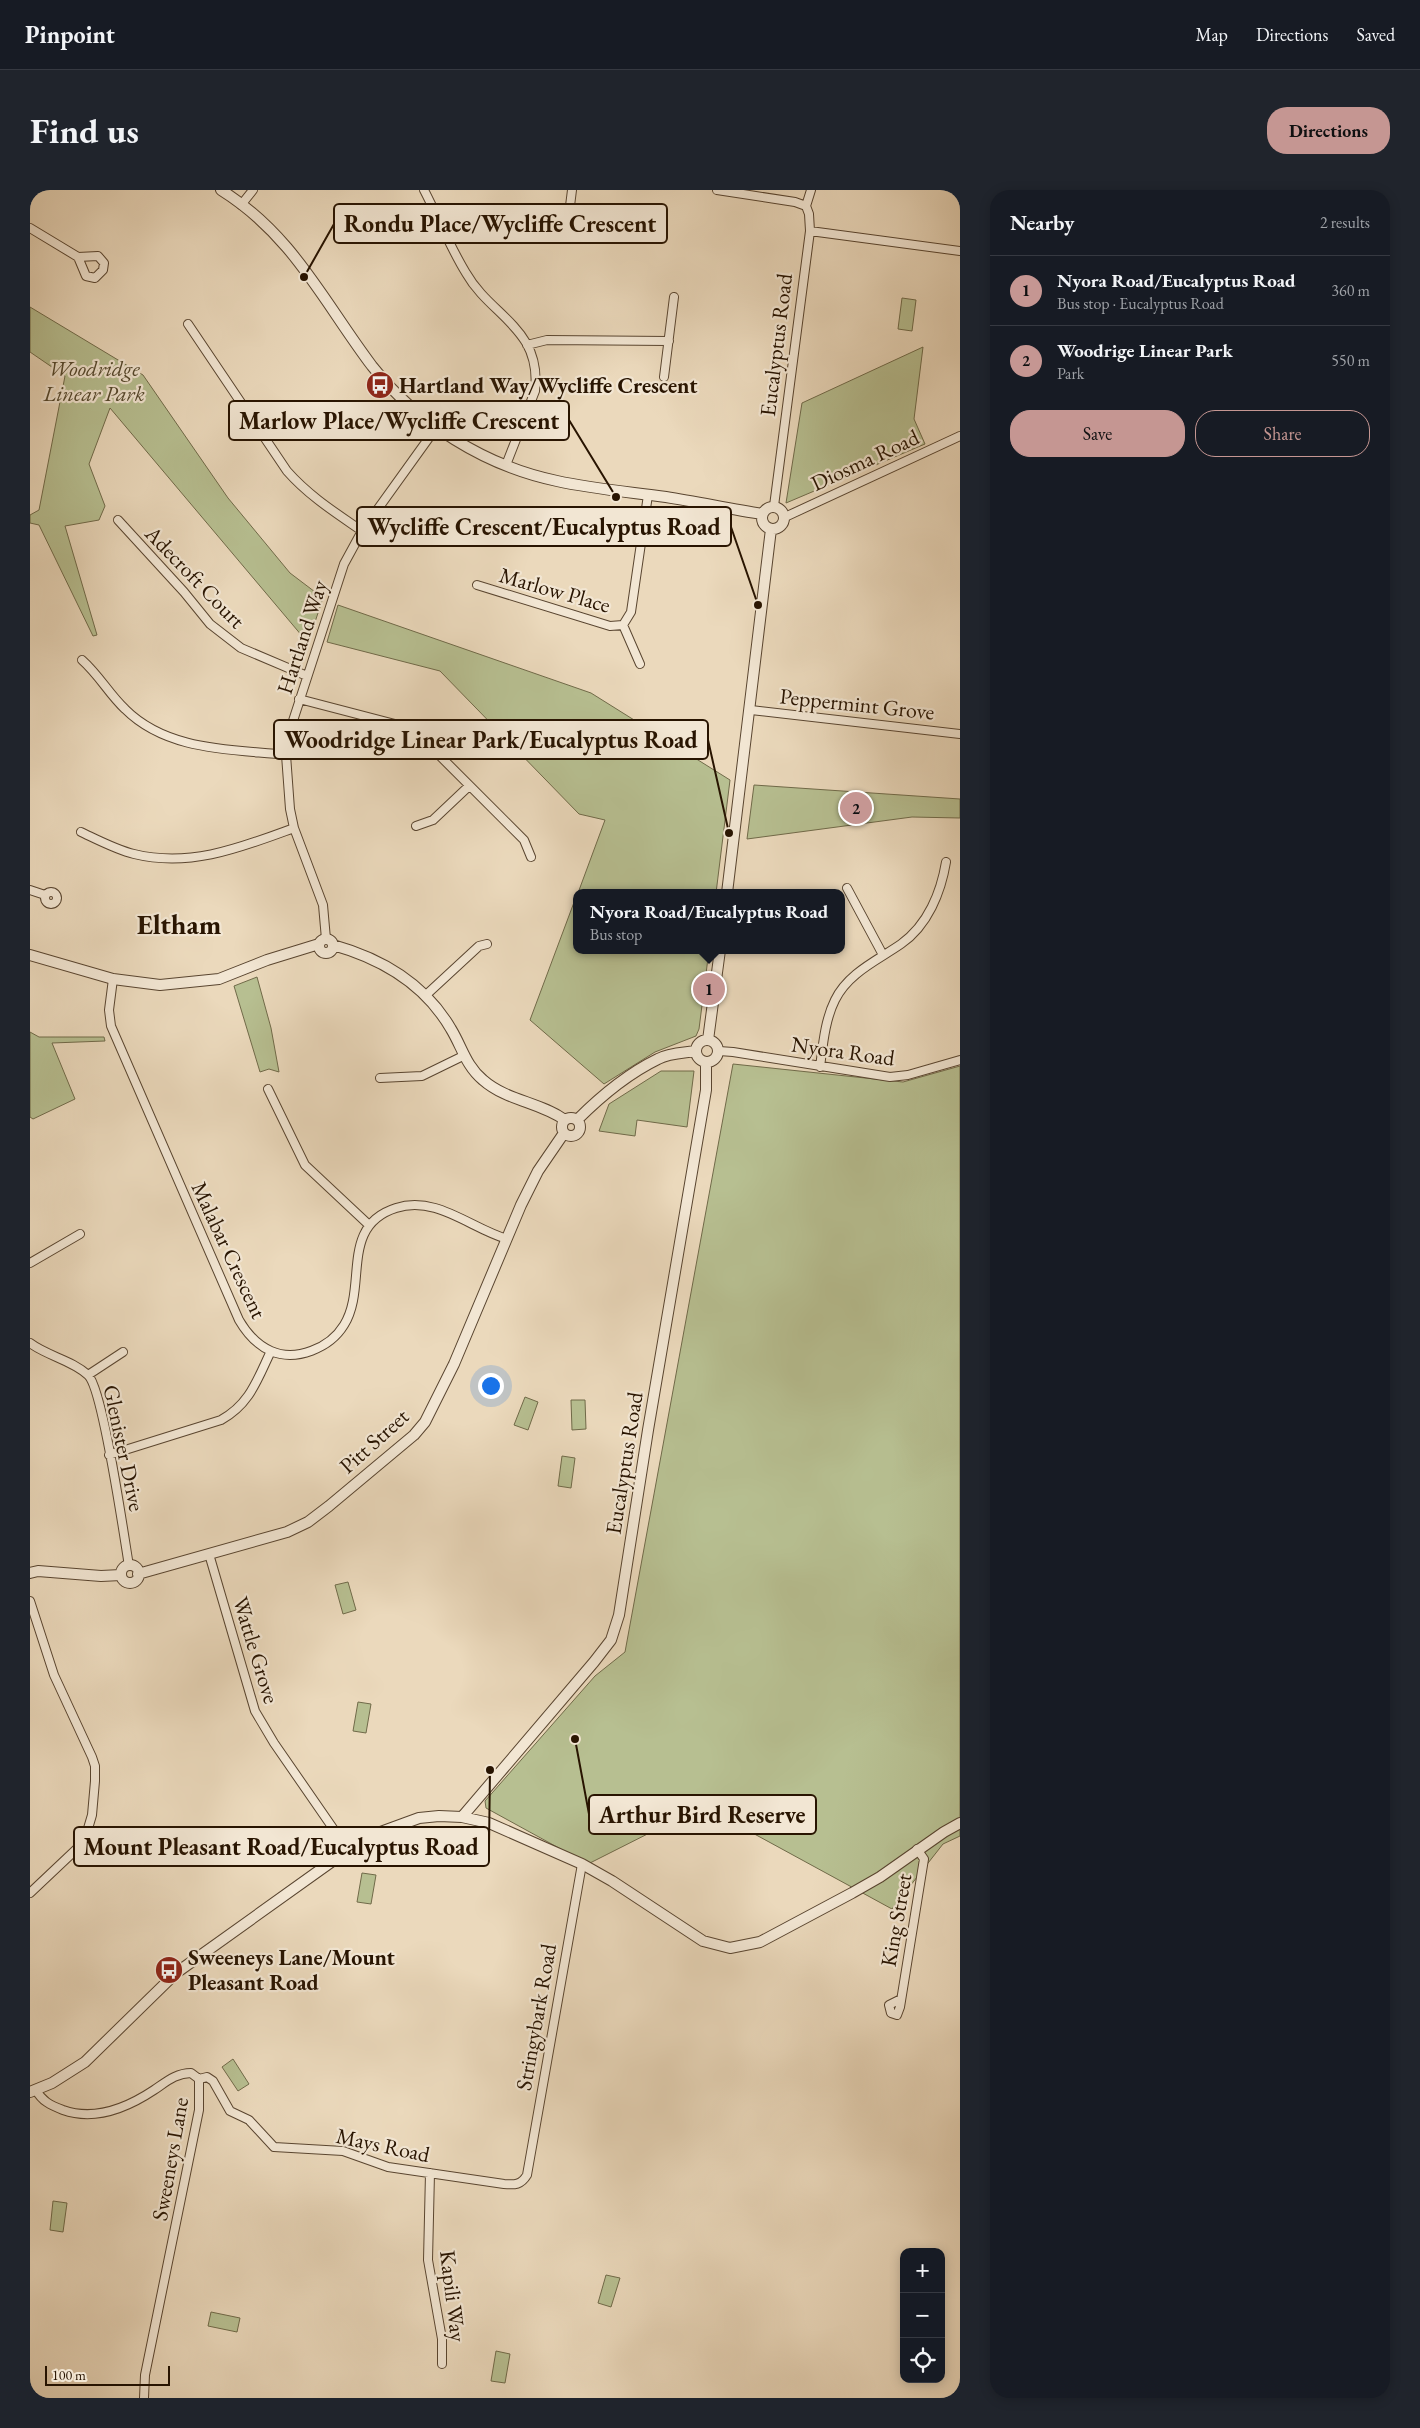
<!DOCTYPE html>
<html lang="en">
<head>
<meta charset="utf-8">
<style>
	:root { --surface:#171b24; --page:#20242c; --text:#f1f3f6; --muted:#9ea1a6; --line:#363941; --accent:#c59692 }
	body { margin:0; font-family:"EB Garamond",serif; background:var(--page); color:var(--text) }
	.controls { position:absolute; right:15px; bottom:15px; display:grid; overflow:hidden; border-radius:10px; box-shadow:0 2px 12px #0003 }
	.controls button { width:45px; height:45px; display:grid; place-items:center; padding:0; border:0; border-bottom:1px solid var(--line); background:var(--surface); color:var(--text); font:25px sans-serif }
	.scale { position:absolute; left:15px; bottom:12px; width:125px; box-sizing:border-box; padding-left:5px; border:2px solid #281401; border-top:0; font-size:14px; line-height:18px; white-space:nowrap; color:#281401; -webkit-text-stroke:4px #f2e6d3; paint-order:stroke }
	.you { position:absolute; left:460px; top:1195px; width:18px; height:18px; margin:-12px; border:4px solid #fff; border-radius:50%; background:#1a73e8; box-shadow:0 0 0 8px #1a73e833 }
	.badge { display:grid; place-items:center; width:32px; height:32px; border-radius:50%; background:var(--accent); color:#111; font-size:16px; font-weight:700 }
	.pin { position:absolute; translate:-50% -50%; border:2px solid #fff; box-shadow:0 1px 5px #0006 }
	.popup { position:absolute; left:543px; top:699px; width:272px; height:65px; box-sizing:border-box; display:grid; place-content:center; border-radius:10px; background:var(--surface); filter:drop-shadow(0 1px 4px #0005); font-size:16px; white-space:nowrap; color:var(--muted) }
	.popup b { font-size:19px; color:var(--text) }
	.popup::after { content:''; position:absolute; left:50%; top:100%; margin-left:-10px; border:10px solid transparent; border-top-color:var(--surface) }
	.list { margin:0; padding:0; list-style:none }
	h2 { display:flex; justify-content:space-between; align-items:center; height:65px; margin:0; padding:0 20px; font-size:21px }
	h2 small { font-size:16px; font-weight:400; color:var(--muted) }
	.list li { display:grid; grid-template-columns:32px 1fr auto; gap:15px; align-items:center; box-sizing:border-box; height:70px; padding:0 20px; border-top:1px solid var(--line) }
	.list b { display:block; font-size:19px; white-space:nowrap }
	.list p { margin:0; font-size:16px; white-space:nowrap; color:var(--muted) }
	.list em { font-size:16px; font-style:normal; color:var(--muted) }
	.actions { display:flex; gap:10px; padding:15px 20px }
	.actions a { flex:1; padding:11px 0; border:1px solid var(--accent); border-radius:20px; text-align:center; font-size:18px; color:var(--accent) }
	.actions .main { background:var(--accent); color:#111 }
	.icon { flex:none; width:28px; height:28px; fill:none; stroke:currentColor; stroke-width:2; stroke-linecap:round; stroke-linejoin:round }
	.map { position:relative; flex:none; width:930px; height:2208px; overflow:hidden; border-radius:20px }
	header { display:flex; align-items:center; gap:30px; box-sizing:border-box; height:70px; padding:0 25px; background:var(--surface); border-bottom:1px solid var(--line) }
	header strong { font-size:24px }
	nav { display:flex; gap:28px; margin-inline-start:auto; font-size:18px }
	.intro { display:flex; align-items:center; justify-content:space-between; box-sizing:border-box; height:120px; padding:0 30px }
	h1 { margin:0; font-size:35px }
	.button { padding:12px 22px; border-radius:20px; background:var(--accent); color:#111; font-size:18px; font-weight:700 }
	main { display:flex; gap:30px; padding:0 30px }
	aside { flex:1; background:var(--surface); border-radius:20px; box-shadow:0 2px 12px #0003 }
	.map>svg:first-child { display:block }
	.green { fill:#b7bf91; stroke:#706a49 }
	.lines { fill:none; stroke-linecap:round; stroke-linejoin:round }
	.minor-casing { stroke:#594530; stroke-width:10 }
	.tertiary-casing { stroke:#594530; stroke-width:12 }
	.minor { stroke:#f2e6d3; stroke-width:8 }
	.tertiary { stroke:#f2e6d3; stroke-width:10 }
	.labels { text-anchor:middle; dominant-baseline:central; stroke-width:4.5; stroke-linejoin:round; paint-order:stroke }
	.street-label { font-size:22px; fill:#281401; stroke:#f2e6d3 }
	.park-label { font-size:22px; font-style:italic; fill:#53472c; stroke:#f2e6d3 }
	.poi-label { font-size:22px; font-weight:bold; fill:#281401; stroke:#f2e6d3; text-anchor:start }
	.district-label { font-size:28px; font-weight:bold; fill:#281401; stroke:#f2e6d3 }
	.leader { fill:none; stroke:#281401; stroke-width:2 }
	.callout-dot { fill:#281401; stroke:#f2e6d3; stroke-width:2 }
	.callout { fill:#f2e6d3; stroke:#281401; stroke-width:2 }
	.callout-label { font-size:24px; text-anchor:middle; font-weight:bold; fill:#281401 }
</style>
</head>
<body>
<header>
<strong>Pinpoint</strong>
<nav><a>Map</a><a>Directions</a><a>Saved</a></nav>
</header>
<div class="intro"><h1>Find us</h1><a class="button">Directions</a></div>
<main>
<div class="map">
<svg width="930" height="2208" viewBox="0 0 930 2208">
	<rect width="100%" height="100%" fill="#ebd9bc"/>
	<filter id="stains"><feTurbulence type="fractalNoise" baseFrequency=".004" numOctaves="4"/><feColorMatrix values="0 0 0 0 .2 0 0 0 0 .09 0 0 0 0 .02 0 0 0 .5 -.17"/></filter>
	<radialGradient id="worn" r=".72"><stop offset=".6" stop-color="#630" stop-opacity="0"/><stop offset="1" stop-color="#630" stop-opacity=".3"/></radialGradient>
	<!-- green -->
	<path class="green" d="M 872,108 L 886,110 L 882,141 L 868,139 Z
		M 0,117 L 113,185 L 198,308 L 260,383 L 293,408 L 278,453 L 80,218 L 59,274 L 75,316 L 69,330 L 35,336 L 67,445 L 63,446 L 9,335 L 0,333 L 0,325 L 9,320 L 35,186 L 0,162 Z
		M 893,157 L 884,229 L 895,254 L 756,313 L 772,213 Z
		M 308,415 L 561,503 L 700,590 L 686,703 L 548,703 L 575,630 L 549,624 L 410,481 L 297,452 Z
		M 724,595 L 930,609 L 930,628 L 882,627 L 717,649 Z
		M 546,707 L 546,760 L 679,760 L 669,839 L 666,846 L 625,862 L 574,894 L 500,830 Z
		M 227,787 L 241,838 L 249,882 L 239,879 L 230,882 L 204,796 Z
		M 0,842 L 9,847 L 74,847 L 75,851 L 22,853 L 45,909 L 3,929 L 0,927 Z
		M 703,874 L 873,892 L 930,876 L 930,1646 L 913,1654 L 862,1719 L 673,1616 L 558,1674 L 456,1618 L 455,1611 L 565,1486 L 595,1462 Z
		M 631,881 L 664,881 L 657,937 L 607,930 L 605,946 L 569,941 L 579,914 Z
		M 495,1207 L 508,1212 L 498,1240 L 484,1235 Z
		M 541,1210 L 555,1210 L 556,1239 L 542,1240 Z
		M 532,1266 L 545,1268 L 541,1298 L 528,1296 Z
		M 318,1392 L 326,1420 L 313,1424 L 305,1395 Z
		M 328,1512 L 341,1514 L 336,1543 L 323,1541 Z
		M 332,1683 L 346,1685 L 341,1714 L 327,1712 Z
		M 203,1869 L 219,1894 L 208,1901 L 192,1877 Z
		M 23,2011 L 37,2013 L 33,2042 L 20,2040 Z
		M 576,2085 L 590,2088 L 581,2117 L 568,2113 Z
		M 181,2122 L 210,2128 L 207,2142 L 178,2136 Z
		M 466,2161 L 480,2164 L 475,2193 L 461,2191 Z"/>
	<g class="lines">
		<defs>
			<path id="minor" d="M 394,0 C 408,27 420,57 436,83 C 461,127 512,138 505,201 L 476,275
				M 687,0 L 765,12 L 776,16
				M 211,15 L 223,0
				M 539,24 L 542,0
				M 0,38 L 48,67 L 68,66 L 74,73 L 73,80 L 65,88 L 56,86 L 48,67
				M 780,41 L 930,61
				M 158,134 L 257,281 C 279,306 306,323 332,341
				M 497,155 L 517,150 L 639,151
				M 634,187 L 644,107
				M 744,316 L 780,41 L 779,24 L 776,16 L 781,0
				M 755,327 L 930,246
				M 88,330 L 154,402 L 180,434 L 211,458 L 277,486
				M 447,395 L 580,436 L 593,435 L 601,422 L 618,305
				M 593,435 L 610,474
				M 52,470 C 69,485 79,504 95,519 C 137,561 200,559 256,565
				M 269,509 L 365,534 L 391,547 L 494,650 L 501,667
				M 721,520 L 930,544
				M 386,636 L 403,630 L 439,596
				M 51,642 C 68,650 87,660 104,664 C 161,678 212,657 264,638
				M 817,698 L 853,765
				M 0,700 L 15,705
				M15 708a6 6 0 1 1 12 0a6 6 0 1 1-12 0Z
				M 296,749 L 293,715 L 264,638 L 260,619 L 256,565 L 260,540 L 314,374 L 332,341 L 406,238
				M 83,789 L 79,820 L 81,836 L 209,1130 C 216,1142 227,1155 241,1161 C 266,1172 300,1158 314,1135 C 338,1097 309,1036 366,1018 C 406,1005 440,1038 477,1049
				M 396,805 L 449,756 L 457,754
				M 689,861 L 703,862 L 860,887 L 878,885 L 930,870
				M 790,877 C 793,854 795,830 805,810 C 818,783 848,770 871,754 C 898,735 911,702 916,672
				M 350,888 L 392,886 L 433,866
				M 238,899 L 275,975 L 339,1035
				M 0,1073 L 50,1044
				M 0,1153 C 17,1166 42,1170 58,1185 C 73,1199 94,1346 99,1376
				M 58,1185 L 93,1162
				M 79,1265 L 191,1230 C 220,1214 227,1190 241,1161
				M 179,1364 L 225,1521 L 244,1553 L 318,1660
				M 0,1411 L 24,1485 L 62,1567 L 65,1576 L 65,1591 L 62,1625 L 54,1652 L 0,1703
				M 871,1809 L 859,1815 L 861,1823 L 867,1825 L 870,1817 L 894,1669 L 887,1659
				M 169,1889 L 177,1887 L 183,1891 L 200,1921 L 219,1930 L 244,1957 L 313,1961 L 358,1977 L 474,1994 C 485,1995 491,1995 497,1985 L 552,1674
				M 6,1900 C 12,1911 20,1915 33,1920 C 64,1931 97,1918 124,1900 C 136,1892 146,1883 161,1883 L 169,1889 L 169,1920 L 115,2185 L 114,2208
				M 400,1983 L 398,2070 L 412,2149 L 412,2174"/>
			<path id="tertiary" d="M 191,0 C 263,45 293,111 342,176 C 388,234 455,276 527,291 C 563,299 600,302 636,307 C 668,312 700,319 732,324
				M732 328a11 11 0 1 1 22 0a11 11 0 1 1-22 0Z
				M 697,703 L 741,339
				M289 756a7 7 0 1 1 14 0a7 7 0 1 1-14 0Z
				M 303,755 C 353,769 395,794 421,839 C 432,857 436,876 453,890 C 477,911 510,912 535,930
				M 0,765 L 83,789 L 130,795 L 189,789 L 237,770 L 289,754
				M666 861a11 11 0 1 1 22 0a11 11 0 1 1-22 0Z
				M 678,850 L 690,760
				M532 937a9 9 0 1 1 18 0a9 9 0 1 1-18 0Z
				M 547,930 C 571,906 597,884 628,869 C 639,863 653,863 666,861
				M91 1384a9 9 0 1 1 18 0a9 9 0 1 1-18 0Z
				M 0,1383 L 8,1381 L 71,1386 L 91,1385
				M 108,1384 L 257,1342 L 278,1332 L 299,1316 L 384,1245 L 395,1232 L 424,1174 L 491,1015 L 508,981 L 534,943
				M 432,1627 L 564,1472 L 581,1450 L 589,1425 L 618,1240 L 676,900 L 676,872
				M 0,1902 L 22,1893 L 55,1872 L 146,1783 L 318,1660 L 348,1643 L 389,1628 L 409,1626 L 432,1627 L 459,1633 L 552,1674 L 582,1691 L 673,1751 L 700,1758 L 730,1752 L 822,1703 L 850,1687 L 914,1642 L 930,1633"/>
		</defs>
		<!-- minor casing -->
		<use href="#minor" class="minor-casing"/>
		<!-- tertiary casing -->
		<use href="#tertiary" class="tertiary-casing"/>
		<!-- minor -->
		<use href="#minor" class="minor"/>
		<!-- tertiary -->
		<use href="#tertiary" class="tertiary"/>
	</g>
	<!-- icons -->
	<defs>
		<symbol id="bus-disc" viewBox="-11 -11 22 22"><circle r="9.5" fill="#8f2418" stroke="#f2e6d3"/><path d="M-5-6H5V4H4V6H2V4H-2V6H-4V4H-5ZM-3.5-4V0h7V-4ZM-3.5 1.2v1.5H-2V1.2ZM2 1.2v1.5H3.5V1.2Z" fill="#fff"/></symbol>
	</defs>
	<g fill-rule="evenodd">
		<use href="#bus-disc" x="334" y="179" width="32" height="32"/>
		<use href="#bus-disc" x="123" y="1764" width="32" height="32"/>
	</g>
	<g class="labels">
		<!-- street labels -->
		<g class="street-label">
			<text transform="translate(746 155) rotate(-83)">Eucalyptus Road</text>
			<text transform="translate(835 270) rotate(-25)">Diosma Road</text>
			<text transform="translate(165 387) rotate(46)">Adecroft Court</text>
			<text transform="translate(525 400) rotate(16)">Marlow Place</text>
			<text transform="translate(272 447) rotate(-72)">Hartland Way</text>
			<text transform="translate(827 514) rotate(6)">Peppermint Grove</text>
			<text transform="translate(813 861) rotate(8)">Nyora Road</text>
			<text transform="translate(199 1060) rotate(65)">Malabar Crescent</text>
			<text transform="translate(344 1251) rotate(-42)">Pitt Street</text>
			<text transform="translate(94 1258) rotate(78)">Glenister Drive</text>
			<text transform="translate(594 1273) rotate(-81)">Eucalyptus Road</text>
			<text transform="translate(226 1460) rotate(73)">Wattle Grove</text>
			<text transform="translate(866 1730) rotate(-80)">King Street</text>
			<text transform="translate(506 1827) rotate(-80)">Stringybark Road</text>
			<text transform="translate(353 1955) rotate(12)">Mays Road</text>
			<text transform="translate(140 1969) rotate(-80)">Sweeneys Lane</text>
			<text transform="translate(423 2106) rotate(83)">Kapili Way</text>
		</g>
		<!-- park labels -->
		<g class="park-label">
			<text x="64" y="178">Woodridge<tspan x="64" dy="25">Linear Park</tspan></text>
		</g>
		<!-- poi labels -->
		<g class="poi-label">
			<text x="369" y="195">Hartland Way/Wycliffe Crescent</text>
			<text x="158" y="1767">Sweeneys Lane/Mount<tspan x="158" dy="25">Pleasant Road</tspan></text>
		</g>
		<!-- district labels -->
		<g class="district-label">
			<text x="149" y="734">Eltham</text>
		</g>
	</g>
	<!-- callouts -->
	<path class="leader" d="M274 87L304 34M586 307L539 230M728 415L701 337M699 643L678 550M545 1549L559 1624M460 1580L459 1656"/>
	<g class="callout-dot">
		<circle cx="274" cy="87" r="5"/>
		<circle cx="586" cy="307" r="5"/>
		<circle cx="728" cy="415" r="5"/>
		<circle cx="699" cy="643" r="5"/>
		<circle cx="545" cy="1549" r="5"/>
		<circle cx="460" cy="1580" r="5"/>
	</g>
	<g class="callout">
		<rect x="304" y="14" width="333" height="39" rx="5"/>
		<rect x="199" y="211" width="340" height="39" rx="5"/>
		<rect x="327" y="317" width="374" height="39" rx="5"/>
		<rect x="244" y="530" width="434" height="39" rx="5"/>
		<rect x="559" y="1605" width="227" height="39" rx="5"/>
		<rect x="44" y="1637" width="415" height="39" rx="5"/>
	</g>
	<g class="callout-label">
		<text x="470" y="42">Rondu Place/Wycliffe Crescent</text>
		<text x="369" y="239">Marlow Place/Wycliffe Crescent</text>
		<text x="514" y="345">Wycliffe Crescent/Eucalyptus Road</text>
		<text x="461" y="558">Woodridge Linear Park/Eucalyptus Road</text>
		<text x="672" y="1633">Arthur Bird Reserve</text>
		<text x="251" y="1665">Mount Pleasant Road/Eucalyptus Road</text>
	</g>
	<rect width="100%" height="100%" filter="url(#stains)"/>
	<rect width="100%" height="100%" fill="url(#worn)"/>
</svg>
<div class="controls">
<button>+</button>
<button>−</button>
<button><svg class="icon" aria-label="locate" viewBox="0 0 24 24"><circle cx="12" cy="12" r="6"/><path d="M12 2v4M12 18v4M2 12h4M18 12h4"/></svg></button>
</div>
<div class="scale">100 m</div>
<div class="you"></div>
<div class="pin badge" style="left:679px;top:799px">1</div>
<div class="popup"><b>Nyora Road/Eucalyptus Road</b>Bus stop</div>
<div class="pin badge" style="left:826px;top:618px">2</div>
</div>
<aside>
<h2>Nearby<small>2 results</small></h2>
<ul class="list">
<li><span class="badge">1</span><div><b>Nyora Road/Eucalyptus Road</b><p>Bus stop · Eucalyptus Road</p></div><em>360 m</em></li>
<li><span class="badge">2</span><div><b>Woodrige Linear Park</b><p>Park</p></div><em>550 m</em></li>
</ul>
<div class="actions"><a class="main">Save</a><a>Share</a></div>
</aside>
</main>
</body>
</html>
